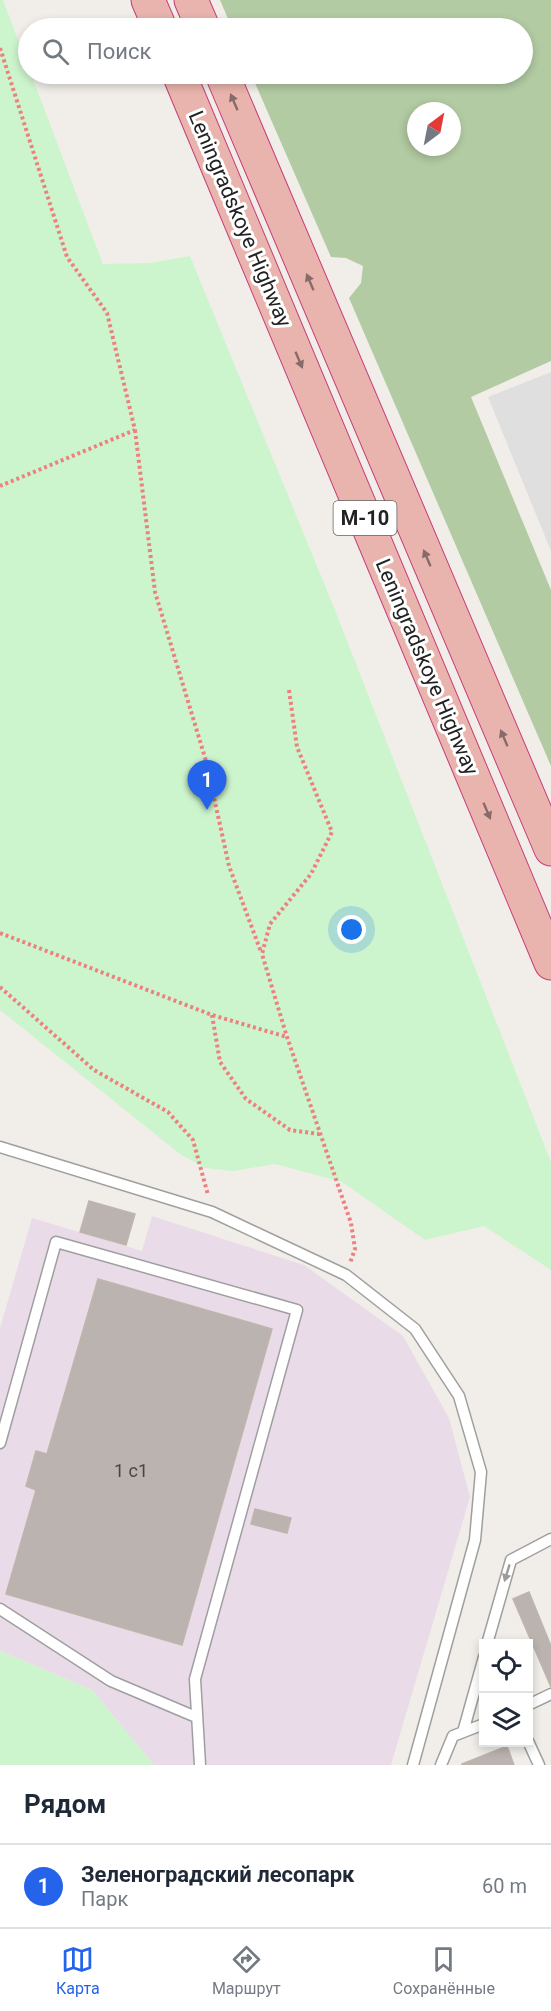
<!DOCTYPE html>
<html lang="ru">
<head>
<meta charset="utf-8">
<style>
	:root { --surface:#fff; --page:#f6f6f7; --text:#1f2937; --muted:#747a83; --line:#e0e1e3; --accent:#2563eb }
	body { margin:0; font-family:Roboto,sans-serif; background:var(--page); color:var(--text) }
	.controls { position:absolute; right:18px; bottom:18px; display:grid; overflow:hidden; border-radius:0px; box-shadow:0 3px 9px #0003 }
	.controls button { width:54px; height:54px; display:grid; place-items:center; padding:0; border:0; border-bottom:2px solid var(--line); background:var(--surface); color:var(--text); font:30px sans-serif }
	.compass { position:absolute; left:407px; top:102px; width:54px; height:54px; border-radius:50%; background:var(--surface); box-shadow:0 3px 9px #0003; rotate:32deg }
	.you { position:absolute; left:352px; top:930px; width:21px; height:21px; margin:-15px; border:4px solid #fff; border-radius:50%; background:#1a73e8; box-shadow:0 0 0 9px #1a73e833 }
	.badge { display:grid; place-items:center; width:39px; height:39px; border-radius:50%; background:var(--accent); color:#fff; font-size:20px; font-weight:700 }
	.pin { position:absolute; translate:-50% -50px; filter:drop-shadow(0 2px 3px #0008) }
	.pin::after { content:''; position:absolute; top:32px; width:21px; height:18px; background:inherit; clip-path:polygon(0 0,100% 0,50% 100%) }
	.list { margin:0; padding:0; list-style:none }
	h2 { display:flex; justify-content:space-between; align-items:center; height:78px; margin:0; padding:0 24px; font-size:26px }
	h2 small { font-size:20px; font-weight:400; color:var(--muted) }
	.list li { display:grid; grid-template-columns:39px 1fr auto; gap:18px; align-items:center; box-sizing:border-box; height:84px; padding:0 24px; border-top:2px solid var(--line) }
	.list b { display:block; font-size:22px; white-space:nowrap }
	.list p { margin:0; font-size:20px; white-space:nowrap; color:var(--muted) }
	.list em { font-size:20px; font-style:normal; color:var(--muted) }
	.icon { flex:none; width:33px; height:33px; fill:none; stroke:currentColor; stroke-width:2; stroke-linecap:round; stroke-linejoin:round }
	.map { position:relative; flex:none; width:551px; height:1765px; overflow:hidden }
	.search { position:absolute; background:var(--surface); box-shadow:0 3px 9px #0003; left:18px; right:18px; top:18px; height:66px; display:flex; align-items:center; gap:15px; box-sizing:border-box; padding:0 21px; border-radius:33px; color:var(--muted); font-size:22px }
	.sheet { height:162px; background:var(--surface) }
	nav { display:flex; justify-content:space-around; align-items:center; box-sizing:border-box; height:84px; border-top:2px solid var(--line); background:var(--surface); font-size:16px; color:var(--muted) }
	nav a { display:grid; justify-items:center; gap:3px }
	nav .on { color:var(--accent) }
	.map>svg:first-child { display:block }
	.residential { fill:#e0dfdf }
	.industrial { fill:#e9dce8 }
	.forest { fill:#b2cba3; fill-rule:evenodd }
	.park { fill:#cdf5cd }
	.building { fill:#bab3af; stroke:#c1b4ad; stroke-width:1.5 }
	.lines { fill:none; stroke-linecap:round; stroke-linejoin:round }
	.service-casing { stroke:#9f9f9f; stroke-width:13 }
	.trunk-casing { stroke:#c93c79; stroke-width:35 }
	.path { stroke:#ec8180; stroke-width:4; stroke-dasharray:3 3; stroke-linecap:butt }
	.service { stroke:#fff; stroke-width:10 }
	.trunk { stroke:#e9b4ad; stroke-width:33 }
	.oneway { fill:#866b68 }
	.oneway2 { fill:#9c9c9c }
	.labels { text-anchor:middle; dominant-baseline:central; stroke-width:6; stroke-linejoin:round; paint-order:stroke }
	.number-label { font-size:18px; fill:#484645 }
	.shield { fill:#fff; stroke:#646464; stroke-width:1.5 }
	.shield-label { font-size:20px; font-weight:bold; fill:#222 }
	.street-label { font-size:21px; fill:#222; stroke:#fff }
</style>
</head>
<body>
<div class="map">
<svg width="551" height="1765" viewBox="0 0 551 1765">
	<rect width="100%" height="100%" fill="#f1eee9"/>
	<!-- residential -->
	<path class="residential" d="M 551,372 L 551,551 L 488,397 Z"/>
	<!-- industrial -->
	<path class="industrial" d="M 152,1216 L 304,1265 L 403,1336 L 449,1418 L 470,1497 L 391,1765 L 154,1765 L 92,1690 L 0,1651 L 0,1328 L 32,1218 L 142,1251 Z"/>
	<!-- forest -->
	<path class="forest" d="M 220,0 L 551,0 L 551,361 L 471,397 L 551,590 L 551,766 L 349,298 L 361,283 L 363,266 L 346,258 L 331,257 L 251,74 L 522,74 L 522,28 L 232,28 ZM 416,111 L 452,111 L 452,147 L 416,147 Z"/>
	<!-- park -->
	<path class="park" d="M 0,0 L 3,0 L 28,66 L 28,74 L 31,74 L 103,264 L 149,263 L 190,256 L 335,610 L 551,1162 L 551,1270 L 484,1226 L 425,1240 L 342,1182 L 275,1164 L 233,1171 L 205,1168 L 180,1154 L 0,1010 Z
		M 0,1651 L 92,1690 L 154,1765 L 0,1765 Z"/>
	<!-- building -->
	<path class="building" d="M 89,1201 L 135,1214 L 126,1245 L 80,1232 Z
		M 98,1279 L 272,1329 L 182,1645 L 6,1594 L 36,1490 L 26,1486 L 36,1451 L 47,1454 Z
		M 255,1509 L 291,1518 L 287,1533 L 251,1524 Z
		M 529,1592 L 551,1646 L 551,1687 L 513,1599 Z
		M 507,1746 L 514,1765 L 462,1765 L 462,1764 Z"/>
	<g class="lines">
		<defs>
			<path id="service" d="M 0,1147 L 212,1212 L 346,1275 L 415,1329 L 459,1396 L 481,1472 L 475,1540 L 413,1765
				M 0,1443 L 56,1242 L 297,1310 L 195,1679 L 200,1765
				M 0,1609 L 111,1681 L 196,1717
				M 487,1644 L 511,1560 L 551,1539
				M 528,1705 L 551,1694
				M 463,1732 L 484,1657
				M 528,1741 L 539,1765
				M 441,1765 L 453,1736 L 484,1724"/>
			<path id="trunk" d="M 148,0 L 160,28
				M 191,0 L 203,28
				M 179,74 L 551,963
				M 222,74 L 551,849"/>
		</defs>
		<!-- service casing -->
		<use href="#service" class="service-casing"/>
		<!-- trunk casing -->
		<use href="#trunk" class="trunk-casing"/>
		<!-- path -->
		<path class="path" d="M 0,48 L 67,257 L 107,313 L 135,430 L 0,486
			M 135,430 L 155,592 L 206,761 L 229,866 L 261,952
			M 289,690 L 297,747 L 332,832 L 311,874 L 270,924 L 262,954 L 287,1037 L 351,1223 L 355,1249 L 350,1263
			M 0,933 L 212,1015 L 287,1037
			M 0,987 L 94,1070 L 168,1112 L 193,1140 L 208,1195
			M 212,1015 L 220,1062 L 246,1099 L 290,1130 L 319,1134"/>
		<!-- service -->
		<use href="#service" class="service"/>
		<!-- trunk -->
		<use href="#trunk" class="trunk"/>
	</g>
	<!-- one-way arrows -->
	<defs><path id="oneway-solid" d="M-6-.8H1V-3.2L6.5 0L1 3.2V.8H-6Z" transform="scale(1.5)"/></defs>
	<g class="oneway">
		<use href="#oneway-solid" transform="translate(234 102) rotate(-113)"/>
		<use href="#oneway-solid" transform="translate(310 282) rotate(-113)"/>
		<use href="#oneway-solid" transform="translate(299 360) rotate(67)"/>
		<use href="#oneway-solid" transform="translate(427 558) rotate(-113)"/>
		<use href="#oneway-solid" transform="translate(504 738) rotate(-113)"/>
		<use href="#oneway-solid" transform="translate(487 811) rotate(67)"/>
	</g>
	<use class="oneway2" href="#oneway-solid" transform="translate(507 1573) rotate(107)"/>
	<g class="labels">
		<!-- number labels -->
		<g class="number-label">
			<text x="131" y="1470">1 с1</text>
		</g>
		<!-- shield labels -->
		<rect class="shield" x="333.5" y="501" width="63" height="34" rx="4.5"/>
		<g class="shield-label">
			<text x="365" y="518">М-10</text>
		</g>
		<!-- street labels -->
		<g class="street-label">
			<text transform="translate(240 219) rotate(67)">Leningradskoye Highway</text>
			<text transform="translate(427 667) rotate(67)">Leningradskoye Highway</text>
		</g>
	</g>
</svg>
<div class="controls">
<button><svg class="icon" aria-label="locate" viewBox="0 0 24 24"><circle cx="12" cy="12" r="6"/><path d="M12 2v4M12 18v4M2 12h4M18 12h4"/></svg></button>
<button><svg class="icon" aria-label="layers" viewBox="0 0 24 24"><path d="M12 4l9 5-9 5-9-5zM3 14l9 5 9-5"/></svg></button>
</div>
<svg class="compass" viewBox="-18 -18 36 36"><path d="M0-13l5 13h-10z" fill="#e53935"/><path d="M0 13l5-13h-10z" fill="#747a83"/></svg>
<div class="you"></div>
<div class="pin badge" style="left:207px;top:810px">1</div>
<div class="search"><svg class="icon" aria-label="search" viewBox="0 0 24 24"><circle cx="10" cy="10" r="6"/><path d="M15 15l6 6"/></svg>Поиск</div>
</div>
<section class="sheet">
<h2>Рядом<small></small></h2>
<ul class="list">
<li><span class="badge">1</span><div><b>Зеленоградский лесопарк</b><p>Парк</p></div><em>60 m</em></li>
</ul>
</section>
<nav>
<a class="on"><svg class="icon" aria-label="map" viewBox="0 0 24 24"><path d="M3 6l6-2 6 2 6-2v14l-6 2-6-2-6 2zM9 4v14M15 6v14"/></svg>Карта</a>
<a><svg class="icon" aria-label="directions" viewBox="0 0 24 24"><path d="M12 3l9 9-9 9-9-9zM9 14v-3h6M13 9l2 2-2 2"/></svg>Маршрут</a>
<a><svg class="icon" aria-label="saved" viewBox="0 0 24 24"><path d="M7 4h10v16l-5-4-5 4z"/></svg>Сохранённые</a>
</nav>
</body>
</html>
